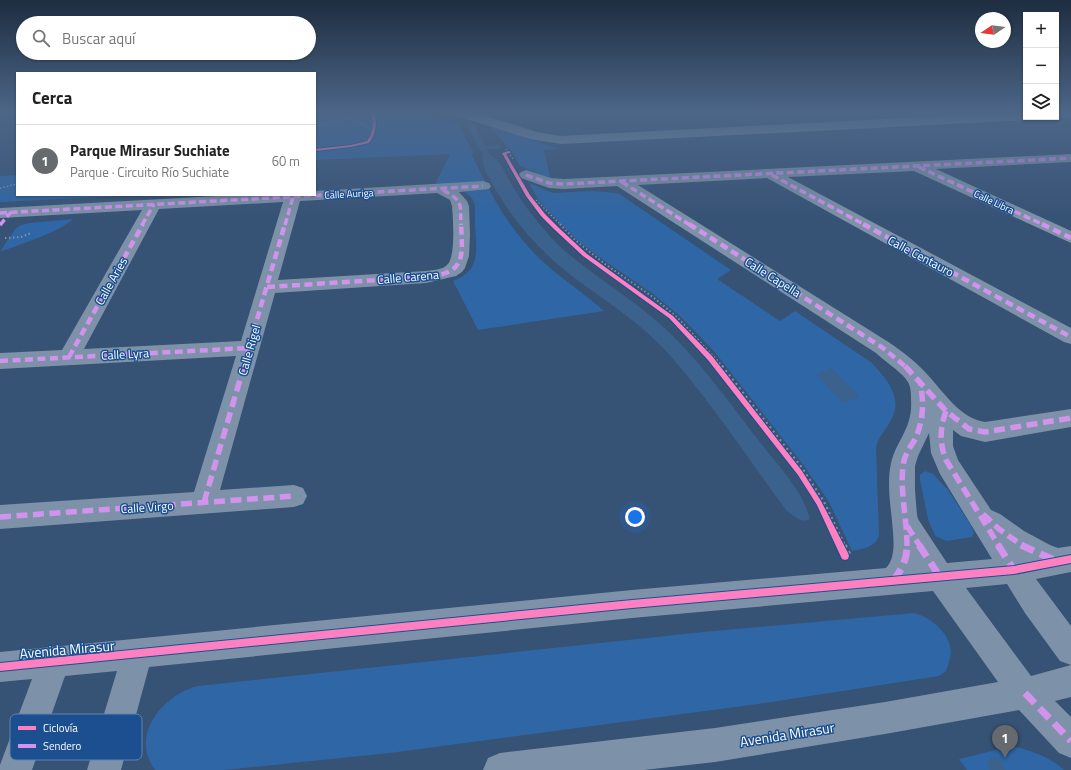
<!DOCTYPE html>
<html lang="es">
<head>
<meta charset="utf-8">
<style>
	:root { --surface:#fff; --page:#f6f6f6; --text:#222; --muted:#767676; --line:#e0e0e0; --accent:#666a6f }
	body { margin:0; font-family:"Titillium Web",sans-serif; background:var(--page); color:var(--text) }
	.controls { position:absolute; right:12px; top:12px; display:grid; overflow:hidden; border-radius:0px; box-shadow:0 1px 3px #0004 }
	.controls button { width:36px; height:36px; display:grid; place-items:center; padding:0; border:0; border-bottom:1px solid var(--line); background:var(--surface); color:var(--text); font:20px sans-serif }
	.compass { position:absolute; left:975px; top:12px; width:36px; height:36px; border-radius:50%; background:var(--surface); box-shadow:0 1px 3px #0004; rotate:257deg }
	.you { position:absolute; left:635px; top:517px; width:14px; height:14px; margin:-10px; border:3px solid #fff; border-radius:50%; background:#1a73e8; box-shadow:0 0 0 6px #1a73e833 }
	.badge { display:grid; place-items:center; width:26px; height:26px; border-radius:50%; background:var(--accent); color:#fff; font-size:13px; font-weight:700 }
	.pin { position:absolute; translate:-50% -33px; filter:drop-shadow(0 1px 2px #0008) }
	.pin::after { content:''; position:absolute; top:21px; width:14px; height:12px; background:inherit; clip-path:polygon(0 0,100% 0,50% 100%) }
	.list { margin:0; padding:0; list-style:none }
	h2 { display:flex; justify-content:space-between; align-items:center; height:52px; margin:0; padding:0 16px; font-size:17px }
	h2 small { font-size:13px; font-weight:400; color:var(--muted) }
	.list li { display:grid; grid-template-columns:26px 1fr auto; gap:12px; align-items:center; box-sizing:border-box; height:72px; padding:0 16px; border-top:1px solid var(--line) }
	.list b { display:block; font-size:15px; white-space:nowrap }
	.list p { margin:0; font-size:13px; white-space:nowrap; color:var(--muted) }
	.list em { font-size:13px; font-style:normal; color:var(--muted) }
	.icon { flex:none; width:22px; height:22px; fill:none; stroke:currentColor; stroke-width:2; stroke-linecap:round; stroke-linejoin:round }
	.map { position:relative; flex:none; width:1071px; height:770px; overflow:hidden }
	.search { position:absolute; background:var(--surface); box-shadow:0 1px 3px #0004; left:16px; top:16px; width:300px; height:44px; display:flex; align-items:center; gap:10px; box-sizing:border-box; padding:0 14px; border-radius:22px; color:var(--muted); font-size:15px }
	.panel { position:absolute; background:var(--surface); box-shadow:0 1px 3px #0004; left:16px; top:72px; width:300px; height:124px; border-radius:0px }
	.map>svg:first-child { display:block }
	.green { fill:#2f66a5 }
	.water { fill:#3b618d }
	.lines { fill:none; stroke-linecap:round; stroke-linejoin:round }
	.stream { fill:#3b618d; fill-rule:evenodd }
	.path-far3 { stroke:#7d92a8; stroke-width:1.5; stroke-dasharray:1.5 2; stroke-linecap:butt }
	.path-far2 { stroke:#7d92a8; stroke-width:2; stroke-dasharray:1.5 2.5; stroke-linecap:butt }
	.path-far1 { stroke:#7d92a8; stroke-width:2.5; stroke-dasharray:2 3.5; stroke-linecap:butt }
	.path { stroke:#7d92a8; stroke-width:3.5; stroke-dasharray:3 4; stroke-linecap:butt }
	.minor { fill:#7d92a8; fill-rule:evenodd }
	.quiet-far3 { stroke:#d193ec; stroke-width:3.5; stroke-dasharray:7 3.5; stroke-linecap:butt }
	.quiet-far2 { stroke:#d193ec; stroke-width:4.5; stroke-dasharray:8 4.5; stroke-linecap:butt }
	.quiet-far1 { stroke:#d193ec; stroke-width:5.5; stroke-dasharray:11 5.5; stroke-linecap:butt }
	.quiet { stroke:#d193ec; stroke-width:7; stroke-dasharray:14 7; stroke-linecap:butt }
	.cycleway-casing { stroke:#1b4f8f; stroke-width:2 }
	.cycleway { fill:#ff80c0; fill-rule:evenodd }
	.labels { text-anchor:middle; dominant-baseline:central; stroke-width:3; stroke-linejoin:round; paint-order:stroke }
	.far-street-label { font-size:10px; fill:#fff; stroke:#1b4f8f }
	.street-label { font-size:12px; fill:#fff; stroke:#1b4f8f }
	.near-street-label { font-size:14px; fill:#fff; stroke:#1b4f8f }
	.key { fill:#1b4f8f; stroke:#5f84b1; stroke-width:1 }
	.key-label { font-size:11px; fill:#fff }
</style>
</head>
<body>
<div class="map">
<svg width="1071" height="770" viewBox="0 0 1071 770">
	<rect width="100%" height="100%" fill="#365274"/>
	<!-- green -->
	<path class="green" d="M 315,112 L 414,112 L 458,125 L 474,153 L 471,153 C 489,191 507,226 537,256 C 558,277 583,292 604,311 L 478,330 L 453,281 C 482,270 476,249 475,224 C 474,218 476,208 474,202 C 469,189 447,186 436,183 L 450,154 L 315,160 Z
		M 489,126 L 558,149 L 544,150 L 550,178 L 520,166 L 511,151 Z
		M 17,175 L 17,195 L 142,195 L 0,202 L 0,176 Z
		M 529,183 L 553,193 L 592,191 L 618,193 L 731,270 L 717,279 L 780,321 L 795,311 L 872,363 C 886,378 904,399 891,420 C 886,430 879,436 876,447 L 879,535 C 876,547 863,549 852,551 L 829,502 L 805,467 L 713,350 L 681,317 L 653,294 L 599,257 L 577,240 L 539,201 Z
		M 73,219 C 60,232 18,245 0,252 L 15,229 L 21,225 L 29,223 Z
		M 925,471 L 933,474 L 948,490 L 970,524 L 974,532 L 972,537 L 947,541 L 935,536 L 928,519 L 920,480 L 920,475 Z
		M 914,613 C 931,617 951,634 951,653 C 950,659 948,665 946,671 L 939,676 L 758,704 L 390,753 L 224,770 L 155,770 C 129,736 163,694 198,686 L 703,632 Z
		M 1012,746 C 1031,750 1050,757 1064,770 L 967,770 L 959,759 Z"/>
	<!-- water -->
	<path class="water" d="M 486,154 C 495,155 499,162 503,169 C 519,200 540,228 565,251 C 599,280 638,302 670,333 C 705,367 733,408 763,446 C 779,466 804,493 810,519 C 801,524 794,516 787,511 C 747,458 711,401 666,351 C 642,325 613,306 584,285 C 550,261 520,231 499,195 C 492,184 483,170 482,156 Z
		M 832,368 L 859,397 L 843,403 L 816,374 Z"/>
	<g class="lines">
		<!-- stream -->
		<path class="stream" d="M 470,122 L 473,124 L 485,146 L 499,145 L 502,147 L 499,149 L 487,149 L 495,164 L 494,165 L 490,165 L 479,148 L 467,124 Z
			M 994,757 L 999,759 L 1006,770 L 990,770 L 987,764 L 989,759 Z"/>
		<!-- path-far3 -->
		<path class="path-far3" d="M 350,118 L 373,130
			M 315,126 L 350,118 L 360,112
			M 506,149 L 513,159
			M 315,150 L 351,146 L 368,142 C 374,133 376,122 372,112
			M 0,188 L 17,184
			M 536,200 L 561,225"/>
		<!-- path-far2 -->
		<path class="path-far2" d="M 560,224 L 575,240 L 605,264 L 653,297 L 678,318 L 723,367
			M 5,238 L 21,237 L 31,233"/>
		<!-- path-far1 -->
		<path class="path-far1" d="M 722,366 L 802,468 L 824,502 L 845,546"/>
		<!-- path -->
		<path class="path" d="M 845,545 L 850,555"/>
		<!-- minor -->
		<path class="minor" d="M 453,112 L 474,112 L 537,132 L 561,136 L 1016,112 L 1026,112 L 1026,117 L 1032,117 L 1026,120 L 561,144 L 530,139 L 454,115 Z
			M 1056,112 L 1071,112 L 1071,118 L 1052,117 L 1056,117 Z
			M 1071,154 L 1071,162 L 936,169 L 1071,231 L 1071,243 L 914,171 L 788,177 L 1071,328 L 1071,344 L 1064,342 L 767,178 L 638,185 L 890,343 C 903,352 916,362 926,373 C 943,391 959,418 985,422 L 1071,409 L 1071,427 L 985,442 L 961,436 L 953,430 L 953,446 L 958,460 L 991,510 L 1000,514 L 1024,531 L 1050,545 L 1058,548 L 1071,546 L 1071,572 L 1036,579 L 1071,626 L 1071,665 L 1060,661 L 1025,613 L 1007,584 L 966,588 L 1031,676 L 1071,665 L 1071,697 L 1055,701 L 1071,717 L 1071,758 L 1059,753 L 1019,710 L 885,734 L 715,762 L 644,770 L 483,770 L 488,758 L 500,753 L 715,728 L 885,702 L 998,682 L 933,591 L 632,618 L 149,667 L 121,770 L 87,770 L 117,671 L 65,676 L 32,770 L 0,770 L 0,765 L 32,679 L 0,682 L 0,652 L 632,590 L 886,568 C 897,557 893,535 892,521 C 890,502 887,482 891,463 C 897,439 913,428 911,400 C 911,395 911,389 909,384 C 905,374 884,361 876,353 L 617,186 L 564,189 L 549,188 L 521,178 L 518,175 L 521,172 L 526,170 L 551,178 L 564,179 ZM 929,433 L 931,453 L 940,474 L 992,559 L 947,563 L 918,519 L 917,515 L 915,490 L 915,466 L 918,456 Z
			M 483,181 L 489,183 L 491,186 L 489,189 L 459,192 L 467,201 L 469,206 L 470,235 L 469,256 L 465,268 L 462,272 L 456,276 L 426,283 L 275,293 L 220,490 L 294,485 L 303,488 L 307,496 L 303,504 L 294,507 L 0,529 L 0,505 L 194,492 L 236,356 L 0,369 L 0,353 L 62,350 L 142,210 L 0,218 L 0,208 L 235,195 L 315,195 L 315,191 ZM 437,193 L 450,200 L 452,206 C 453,217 456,258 447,265 C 442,270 433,270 426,271 L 278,280 L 300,201 ZM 283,202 L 241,341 L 84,349 L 159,209 Z"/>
		<!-- quiet-far3 -->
		<path class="quiet-far3" d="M 919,167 L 1044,225
			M 526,175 L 549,183 L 564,184 L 1071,158
			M 772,175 L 865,225
			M 622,182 L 690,225
			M 443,190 C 464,202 460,203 461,225
			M 0,213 L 483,186
			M 0,225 L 11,212
			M 142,225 L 154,204
			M 285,225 L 293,197"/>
		<!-- quiet-far2 -->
		<path class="quiet-far2" d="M 689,224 L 883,348 L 906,367
			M 863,224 L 1071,337
			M 1042,224 L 1071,238
			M 267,287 L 426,277 C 465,273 463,259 461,224
			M 69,357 L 143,224
			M 0,361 L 249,348
			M 243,367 L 285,224"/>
		<!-- quiet-far1 -->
		<path class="quiet-far1" d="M 905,366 L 946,411 L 969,429 L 985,432 L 1071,418
			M 946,411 C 940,428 939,442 946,460 L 999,546
			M 204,502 L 244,366
			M 983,514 L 999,529 L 1023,546
			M 0,517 L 294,496
			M 907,526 L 920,546
			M 907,546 C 907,519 900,492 903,466 C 904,456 909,449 914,441 C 924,422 924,402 920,381"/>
		<!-- quiet -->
		<path class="quiet" d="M 919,545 L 940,577
			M 998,545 L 1014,570
			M 1021,545 L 1056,561
			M 893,581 C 902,569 907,560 907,545
			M 1025,693 L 1071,741"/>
		<defs>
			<path id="cycleway" d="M 370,112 L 374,112 C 378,123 376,134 369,143 L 351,147 L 315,151 L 315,149 L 351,145 L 367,141 C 373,133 374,122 370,112 Z
				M 509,151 L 511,152 L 510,153 L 506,154 L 530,195 L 545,214 L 559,228 L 587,254 L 673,316 L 712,356 L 802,471 L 821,501 L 848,553 L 849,556 L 848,559 L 845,560 L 842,559 L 817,505 L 798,475 L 708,360 L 669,318 L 583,256 L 555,230 L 541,216 L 526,196 L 502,153 Z
				M 1071,555 L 1071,563 L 1014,574 L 632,608 L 0,671 L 0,663 L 632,600 L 1014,566 Z"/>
		</defs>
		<!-- cycleway casing -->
		<use href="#cycleway" class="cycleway-casing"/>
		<!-- cycleway -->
		<use href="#cycleway" class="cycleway"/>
	</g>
	<!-- sky -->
	<linearGradient id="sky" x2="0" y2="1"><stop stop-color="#1e2d40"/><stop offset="0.51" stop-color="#4c6688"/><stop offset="1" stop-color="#4c6688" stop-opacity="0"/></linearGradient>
	<rect width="1071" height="220" fill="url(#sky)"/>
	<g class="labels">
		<!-- far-street labels -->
		<g class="far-street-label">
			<text transform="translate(349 194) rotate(-3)">Calle Auriga</text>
			<text transform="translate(994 202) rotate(25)">Calle Libra</text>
		</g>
		<!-- street labels -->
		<g class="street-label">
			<text transform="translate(921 256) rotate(28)">Calle Centauro</text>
			<text transform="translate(408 277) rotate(-5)">Calle Carena</text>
			<text transform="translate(773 277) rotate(32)">Calle Capella</text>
			<text transform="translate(111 281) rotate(-61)">Calle Aries</text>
			<text transform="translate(249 350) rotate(-74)">Calle Rigel</text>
			<text transform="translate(125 354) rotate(-3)">Calle Lyra</text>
			<text transform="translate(147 507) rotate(-4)">Calle Virgo</text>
		</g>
		<!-- near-street labels -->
		<g class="near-street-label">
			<text transform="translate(67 649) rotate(-5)">Avenida Mirasur</text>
			<text transform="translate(787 734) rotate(-9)">Avenida Mirasur</text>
		</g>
	</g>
	<!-- legend -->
	<rect x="10" y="714" width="132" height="46" rx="6" class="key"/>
	<rect x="18" y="726" width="18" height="4" fill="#ff80c0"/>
	<rect x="18" y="744" width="18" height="4" fill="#d193ec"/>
	<g class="key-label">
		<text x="43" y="732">Ciclovía</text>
		<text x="43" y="750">Sendero</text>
	</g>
</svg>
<div class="controls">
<button>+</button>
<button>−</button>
<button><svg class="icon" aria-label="layers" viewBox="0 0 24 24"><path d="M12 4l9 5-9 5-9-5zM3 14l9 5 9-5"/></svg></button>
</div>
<svg class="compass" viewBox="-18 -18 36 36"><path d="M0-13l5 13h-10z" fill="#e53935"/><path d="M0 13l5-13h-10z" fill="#767676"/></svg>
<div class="you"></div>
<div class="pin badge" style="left:1005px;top:758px">1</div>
<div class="search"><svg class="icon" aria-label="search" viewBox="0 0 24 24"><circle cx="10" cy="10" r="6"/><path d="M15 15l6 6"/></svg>Buscar aquí</div>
<section class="panel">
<h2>Cerca<small></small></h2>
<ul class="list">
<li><span class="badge">1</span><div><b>Parque Mirasur Suchiate</b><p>Parque · Circuito Río Suchiate</p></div><em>60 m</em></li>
</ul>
</section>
</div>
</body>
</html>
